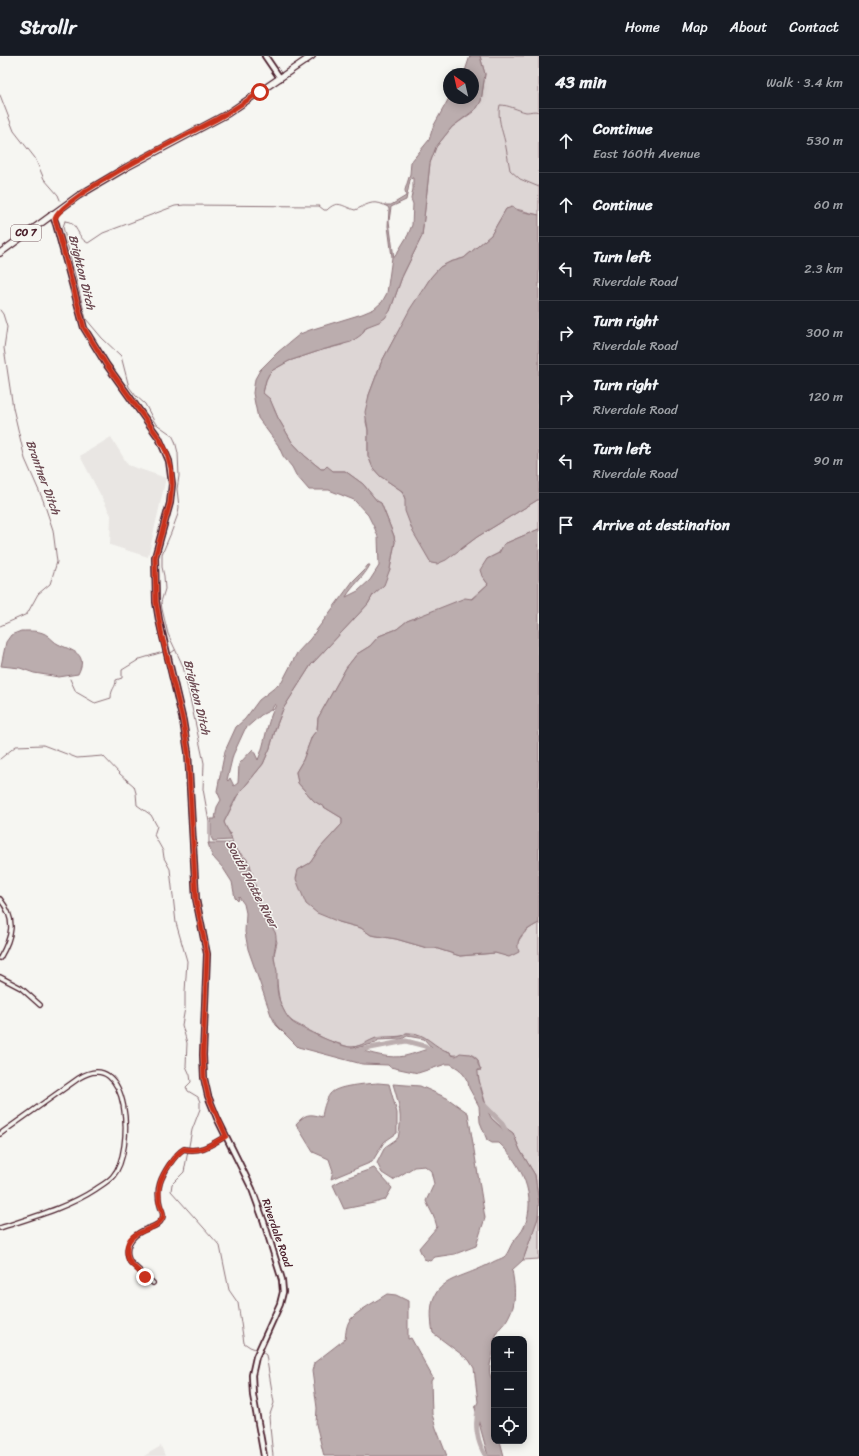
<!DOCTYPE html>
<html lang="en">
<head>
<meta charset="utf-8">
<style>
	:root { --surface:#171b24; --page:#20242c; --text:#f1f3f6; --muted:#9ea1a6; --line:#363941 }
	body { margin:0; font-family:Sriracha,sans-serif; background:var(--page); color:var(--text) }
	.controls { position:absolute; right:12px; bottom:12px; display:grid; overflow:hidden; border-radius:8px; box-shadow:0 2px 10px #0003 }
	.controls button { width:36px; height:36px; display:grid; place-items:center; padding:0; border:0; border-bottom:1px solid var(--line); background:var(--surface); color:var(--text); font:20px sans-serif }
	.compass { position:absolute; left:443px; top:12px; width:36px; height:36px; border-radius:50%; background:var(--surface); box-shadow:0 2px 10px #0003; rotate:326deg }
	.stop { position:absolute; width:12px; height:12px; margin:-9px; border:3px solid #c8321e; border-radius:50%; background:#fff }
	.stop.end { background:#c8321e; border-color:#fff; box-shadow:0 1px 4px #0008 }
	.list { margin:0; padding:0; list-style:none }
	h2 { display:flex; justify-content:space-between; align-items:center; height:52px; margin:0; padding:0 16px; font-size:17px }
	h2 small { font-size:13px; font-weight:400; color:var(--muted) }
	.list li { display:grid; grid-template-columns:26px 1fr auto; gap:12px; align-items:center; box-sizing:border-box; height:64px; padding:0 16px; border-top:1px solid var(--line) }
	.list b { display:block; font-size:15px; white-space:nowrap }
	.list p { margin:0; font-size:13px; white-space:nowrap; color:var(--muted) }
	.list em { font-size:13px; font-style:normal; color:var(--muted) }
	.icon { flex:none; width:22px; height:22px; fill:none; stroke:currentColor; stroke-width:2; stroke-linecap:round; stroke-linejoin:round }
	.map { position:relative; flex:none; width:539px; height:1400px; overflow:hidden }
	header { display:flex; align-items:center; gap:24px; box-sizing:border-box; height:56px; padding:0 20px; background:var(--surface); border-bottom:1px solid var(--line) }
	header strong { font-size:19px }
	nav { display:flex; gap:22px; margin-inline-start:auto; font-size:14px }
	main { display:flex }
	aside { flex:1; background:var(--surface) }
	.map>svg:first-child { display:block }
	.built { fill:#e9e6e3 }
	.green { fill:#ddd6d5; stroke:#947a80 }
	.water { fill:#bbadae; stroke:#8e747a; fill-rule:evenodd }
	.lines { fill:none; stroke-linecap:round; stroke-linejoin:round }
	.stream { stroke:#8e747a; stroke-width:1 }
	.river { stroke:#bbadae; stroke-width:5 }
	.street-casing { stroke:#4a1f2b; stroke-width:6 }
	.secondary-casing { stroke:#4a1f2b; stroke-width:8 }
	.primary-casing { stroke:#4a1f2b; stroke-width:8 }
	.street { stroke:#f6f6f2; stroke-width:3.5 }
	.secondary { stroke:#f6f6f2; stroke-width:4.5 }
	.primary { stroke:#f6f6f2; stroke-width:5.5 }
	.route { stroke:#c8321e; stroke-width:5 }
	.labels { text-anchor:middle; dominant-baseline:central; stroke-width:3; stroke-linejoin:round; paint-order:stroke }
	.shield { fill:#f6f6f2; stroke:#7e6067; stroke-width:1 }
	.shield-label { font-size:10px; font-weight:bold; fill:#4a1f2b }
	.street-label { font-size:11px; fill:#4a1f2b; stroke:#f6f6f2 }
	.water-label { font-size:12px; font-style:italic; fill:#6c4a52; stroke:#f6f6f2 }
</style>
</head>
<body>
<header>
<strong>Strollr</strong>
<nav><a>Home</a><a>Map</a><a>About</a><a>Contact</a></nav>
</header>
<main>
<div class="map">
<svg width="539" height="1400" viewBox="0 0 539 1400">
	<rect width="100%" height="100%" fill="#f6f6f2"/>
	<filter id="ink" filterUnits="userSpaceOnUse"><feTurbulence type="fractalNoise" baseFrequency=".025" numOctaves="2"/><feDisplacementMap in="SourceGraphic" scale="8" xChannelSelector="R" yChannelSelector="G"/><feConvolveMatrix kernelMatrix="1 2 1 2 8 2 1 2 1" color-interpolation-filters="sRGB"/></filter>
	<g filter="url(#ink)">
		<!-- built -->
		<path class="built" d="M 111,381 L 128,409 L 166,422 L 148,501 L 110,489 L 111,459 L 80,400 Z
			M 161,1390 L 165,1400 L 144,1400 Z"/>
		<!-- green -->
		<path class="green" d="M 480,0 L 539,0 L 539,159 C 529,157 515,151 506,153 L 491,179 L 464,202 L 450,206 L 440,211 L 431,221 L 395,281 L 381,307 L 369,339 L 366,366 L 368,374 L 368,399 L 373,412 L 380,420 L 402,435 L 405,443 L 460,494 L 477,481 L 539,443 L 539,473 L 504,488 L 499,497 L 487,503 L 482,520 L 488,528 L 471,543 L 407,565 L 397,573 L 379,580 L 370,590 L 357,598 L 346,612 L 318,662 L 317,674 L 312,680 L 303,704 L 296,716 L 298,727 L 314,745 L 342,762 L 342,768 L 321,791 L 310,807 L 298,814 L 339,866 L 361,872 L 371,879 L 396,883 L 427,892 L 435,892 L 460,900 L 495,897 L 509,900 C 520,885 520,876 539,867 L 539,1148 L 535,1119 L 520,1094 L 513,1077 L 507,1073 L 508,1076 L 505,1077 L 502,1072 L 491,1062 L 488,1056 L 477,1017 L 478,1014 L 481,1014 C 479,1011 479,1007 478,1005 C 474,994 459,1000 451,999 L 450,996 L 444,995 L 417,978 L 406,977 L 402,980 L 377,982 L 366,988 L 354,991 L 349,991 L 327,984 L 293,966 L 287,961 L 280,947 L 278,935 L 274,899 L 277,886 L 270,869 L 265,864 L 262,859 L 250,809 L 246,802 L 234,792 L 230,777 L 225,770 L 224,766 L 237,740 L 263,708 L 270,692 L 276,671 L 283,653 L 311,609 L 368,548 L 373,539 L 378,534 L 390,513 L 395,486 L 394,480 L 381,447 L 377,445 L 363,428 L 345,415 L 333,415 L 330,413 L 321,413 L 305,400 L 292,386 L 278,362 L 270,344 L 263,337 L 266,324 L 269,318 L 273,314 L 289,305 L 322,294 L 342,289 L 364,275 L 366,271 L 390,255 L 402,221 L 422,180 L 430,107 L 436,91 L 452,71 L 473,56 L 481,45 L 485,18 Z
			M 539,1158 L 539,1203 L 523,1204 Z"/>
		<!-- water -->
		<path class="water" d="M 470,0 L 480,0 L 485,18 L 481,45 L 477,52 L 452,71 L 436,91 L 430,107 L 422,180 L 402,221 L 390,255 L 385,262 L 379,266 L 366,271 L 361,279 L 351,286 L 322,294 L 289,305 L 273,314 L 269,318 L 266,324 L 263,337 L 270,343 L 278,362 L 292,386 L 305,400 L 321,413 L 324,413 L 327,410 L 333,415 L 345,415 L 352,420 L 363,428 L 377,445 L 381,447 L 394,480 L 395,486 L 390,513 L 384,529 L 373,539 L 368,548 L 342,576 L 311,609 L 283,653 L 276,671 L 270,692 L 263,708 L 237,740 L 224,766 C 226,772 230,777 232,784 L 213,785 L 211,781 L 211,763 L 215,763 L 217,751 L 221,744 L 217,735 L 225,695 L 236,671 L 245,663 L 259,644 L 282,626 L 297,597 L 310,583 L 353,525 L 364,514 L 368,509 L 370,509 C 364,521 352,530 346,541 L 358,535 L 370,524 L 379,510 L 378,481 L 375,473 L 368,459 L 354,444 L 329,434 L 309,434 L 296,419 L 292,411 L 283,400 L 278,389 L 258,362 L 255,348 L 253,337 L 255,323 L 260,314 L 278,296 L 300,278 L 310,274 L 362,258 L 374,253 L 382,246 L 387,237 L 392,201 L 388,170 L 389,153 L 388,151 L 384,149 L 391,149 L 406,140 L 405,134 L 410,118 L 411,106 L 429,84 L 433,71 L 449,42 L 473,42 L 473,18 L 464,18 ZM 413,122 L 413,133 L 411,143 L 413,148 L 412,169 L 408,179 L 394,202 L 389,165 L 391,151 L 406,144 L 410,124 L 412,122 ZM 275,648 L 276,649 C 266,666 266,686 258,704 L 253,693 L 239,708 L 238,727 L 234,730 L 230,722 L 228,725 L 227,724 L 233,699 L 245,673 L 261,659 L 271,654 Z
			M 512,151 L 520,155 L 539,159 L 539,443 L 477,481 L 446,504 L 437,508 L 431,507 L 413,476 L 405,455 L 405,443 L 402,435 L 380,420 L 373,412 L 368,400 L 368,374 L 365,356 L 369,339 L 381,307 L 410,253 L 431,221 L 440,211 L 450,206 L 464,202 L 491,179 L 506,153 Z
			M 539,473 L 539,867 C 527,873 514,881 519,896 L 509,901 L 495,897 L 460,900 L 435,892 L 427,892 L 396,883 L 371,879 L 361,872 L 339,866 L 317,857 L 306,848 L 296,823 L 298,814 L 310,807 L 321,791 L 342,768 L 342,762 L 314,745 L 298,727 L 296,716 L 303,704 L 312,680 L 317,674 L 318,662 L 346,612 L 357,598 L 370,590 L 379,580 L 397,573 L 407,565 L 465,542 L 472,543 L 488,528 L 482,520 L 480,514 L 487,503 L 499,497 L 504,488 Z
			M 21,575 C 30,575 41,574 48,580 C 52,583 54,586 58,588 C 72,595 89,597 78,618 L 59,621 L 34,617 L 20,612 L 1,610 L 6,586 L 11,579 Z
			M 208,787 L 232,787 C 235,795 245,801 250,809 L 262,859 C 265,866 272,870 275,876 C 278,885 274,891 274,900 C 274,905 276,910 277,915 C 277,926 276,938 281,948 C 283,954 287,961 292,966 C 300,972 344,993 353,991 C 361,990 368,985 376,982 C 382,980 395,982 402,980 C 406,978 404,977 408,977 C 427,976 433,992 450,996 L 451,999 L 456,1000 L 460,997 L 470,998 L 478,1004 L 478,1008 L 481,1014 L 478,1014 C 477,1022 487,1057 492,1063 C 497,1068 502,1071 505,1077 L 508,1076 L 506,1072 L 513,1077 L 520,1094 L 535,1119 L 539,1148 L 538,1162 L 523,1204 L 512,1214 C 514,1226 516,1238 513,1251 C 511,1255 509,1261 506,1265 C 502,1271 495,1275 496,1283 L 494,1283 C 494,1286 494,1290 494,1293 C 492,1305 485,1315 494,1326 L 494,1352 L 493,1358 L 494,1385 L 500,1385 L 504,1400 L 488,1400 L 475,1352 L 478,1346 L 474,1312 L 469,1304 L 433,1277 C 423,1220 455,1227 493,1206 C 496,1204 501,1203 504,1201 C 508,1198 510,1190 513,1186 C 517,1181 522,1176 524,1171 C 538,1141 521,1107 499,1087 L 492,1087 L 487,1084 L 480,1066 L 479,1050 L 469,1032 L 468,1026 L 464,1019 L 459,1013 L 451,1008 L 446,1008 L 418,1017 L 390,1011 L 388,1009 L 362,1008 L 298,991 L 276,969 L 271,959 L 248,893 L 245,876 L 246,857 L 244,848 L 239,841 L 238,845 L 235,842 L 232,826 L 223,812 L 212,800 ZM 407,980 L 424,983 L 432,992 C 423,994 414,998 405,1000 C 391,1003 370,998 356,992 L 376,987 L 378,984 L 402,983 Z
			M 378,1027 L 389,1028 L 397,1057 L 397,1077 L 384,1086 L 372,1106 L 331,1123 L 333,1115 L 329,1103 L 313,1096 L 296,1068 C 305,1058 309,1057 322,1061 C 323,1054 325,1045 330,1038 C 337,1029 367,1028 378,1027 Z
			M 393,1028 L 420,1030 L 447,1042 L 468,1057 L 485,1162 L 476,1190 L 455,1198 L 435,1201 L 430,1205 L 424,1203 L 419,1192 L 437,1171 C 435,1161 430,1154 426,1145 L 434,1128 L 431,1115 L 425,1110 L 414,1111 L 393,1124 L 382,1117 L 377,1107 L 385,1091 L 398,1082 C 403,1061 399,1048 393,1028 Z
			M 374,1112 L 392,1132 L 385,1144 L 374,1147 L 344,1153 L 333,1129 L 346,1122 Z
			M 387,1238 L 396,1239 L 408,1245 L 408,1283 L 411,1282 L 433,1322 L 431,1325 L 432,1358 L 436,1372 L 447,1400 L 324,1400 L 316,1368 L 317,1352 L 312,1315 L 314,1307 L 345,1283 C 346,1277 346,1269 350,1264 C 356,1256 378,1244 387,1238 Z"/>
		<g class="lines">
			<!-- stream -->
			<path class="stream" d="M 0,39 L 14,75 L 35,102 L 44,123 L 58,139 L 60,144
				M 539,56 C 534,54 531,56 526,56 C 517,54 509,49 500,49 C 497,61 502,74 505,86 C 507,95 508,105 510,114 L 520,123 L 539,131
				M 65,165 L 63,171 L 86,263 L 102,282 L 121,300 L 129,331 L 136,340 L 145,348 L 155,367 L 172,379 L 175,385 L 178,397 L 179,420 L 177,433 L 179,451 L 178,458 L 171,477 L 162,498 L 162,511 L 164,520 L 165,533 L 161,546 L 162,553 L 168,578 L 183,610 L 204,707 L 203,733 L 209,766 L 209,787
				M 65,165 C 78,165 77,183 88,187 L 103,177 L 175,150 L 184,149 L 319,150 L 324,154 L 327,154 C 338,143 343,151 355,154 C 365,150 372,143 384,149
				M 0,254 L 3,258 L 7,271 L 4,292 L 13,352 L 25,403 L 43,444 L 53,474 L 57,506 L 50,528 L 38,538 L 27,558 L 0,570
				M 171,597 L 175,594
				M 70,623 L 76,636 L 95,647 L 111,642 C 111,632 116,632 116,624 L 122,622 L 122,614 L 140,603 L 163,596
				M 0,703 L 16,690 L 43,689 L 77,702 L 103,700 L 120,718 L 134,730 L 136,737 L 137,749 L 151,759 L 157,770 L 154,779 L 163,795 L 164,802 L 170,813 L 176,867 L 187,905 L 185,936 L 185,952 L 182,969 L 187,987 L 186,1010 L 190,1019 L 191,1026 L 186,1031 L 188,1035 L 198,1041 L 200,1046 L 200,1053 L 192,1074 L 184,1116 L 172,1128 L 171,1135 L 220,1190 L 229,1234 L 238,1247 L 244,1287 L 250,1291 L 258,1294
				M 261,1295 L 266,1299 L 274,1347 L 269,1361 L 273,1400"/>
			<!-- river -->
			<path class="river" d="M 355,995 L 406,985 L 425,990 L 433,996
				M 482,1047 L 501,1066 L 509,1081
				M 479,1352 C 474,1367 477,1387 486,1400"/>
			<defs>
				<path id="street" d="M 0,843 C 17,864 12,881 0,902
					M 0,921 L 21,932 L 40,949
					M 0,1078 L 79,1022 C 130,990 135,1095 113,1120 C 109,1125 102,1129 96,1133 C 67,1152 33,1161 0,1172
					M 153,1227 L 130,1206 C 123,1192 131,1180 144,1174 C 151,1171 159,1170 162,1163 C 165,1157 161,1155 160,1149 C 158,1142 158,1133 160,1127 C 163,1117 175,1098 184,1093 C 201,1097 212,1088 226,1080"/>
				<path id="secondary" d="M 265,0 L 280,22
					M 52,158 L 56,168 L 84,272 L 106,308 L 159,382 L 169,405 L 172,428 L 170,447 L 155,501 L 156,546 L 159,564 L 183,665 L 188,696 L 196,843 L 207,898 L 203,999 L 204,1022 L 208,1040 L 217,1062 L 252,1133 L 264,1166 L 282,1224 L 283,1236 L 280,1248 L 256,1301 L 252,1319 L 253,1339 L 264,1400"/>
				<path id="primary" d="M 0,197 L 78,140 L 127,111 L 227,58 L 312,0"/>
			</defs>
			<!-- street casing -->
			<use href="#street" class="street-casing"/>
			<!-- secondary casing -->
			<use href="#secondary" class="secondary-casing"/>
			<!-- primary casing -->
			<use href="#primary" class="primary-casing"/>
			<!-- street -->
			<use href="#street" class="street"/>
			<!-- secondary -->
			<use href="#secondary" class="secondary"/>
			<!-- primary -->
			<use href="#primary" class="primary"/>
		</g>
	</g>
	<g class="lines" filter="url(#ink)">
		<!-- route -->
		<path class="route" d="M 145,1221 C 140,1216 134,1211 130,1206 C 127,1202 127,1198 127,1194 C 127,1171 159,1177 163,1160 C 164,1155 160,1151 159,1146 C 159,1140 158,1133 160,1127 C 163,1117 175,1098 184,1093 C 201,1097 212,1088 226,1080 L 208,1040 L 204,1022 L 203,998 L 207,898 L 196,844 L 188,696 L 183,665 L 162,580 L 156,546 L 155,501 L 170,447 L 172,428 L 171,412 L 166,395 L 159,382 L 106,308 L 84,272 L 55,163 C 61,140 189,78 217,63 C 232,55 246,45 260,36"/>
	</g>
	<g class="labels">
		<!-- shield labels -->
		<rect class="shield" x="11" y="169" width="30" height="16" rx="3"/>
		<g class="shield-label">
			<text x="26" y="177">CO 7</text>
		</g>
		<!-- street labels -->
		<g class="street-label">
			<text transform="translate(277 1177) rotate(71)">Riverdale Road</text>
		</g>
		<!-- water labels -->
		<g class="water-label">
			<text transform="translate(82 216) rotate(76)">Brighton Ditch</text>
			<text transform="translate(43 421) rotate(70)">Brantner Ditch</text>
			<text transform="translate(197 641) rotate(76)">Brighton Ditch</text>
			<text transform="translate(252 828) rotate(62)">South Platte River</text>
		</g>
	</g>
</svg>
<div class="controls">
<button>+</button>
<button>−</button>
<button><svg class="icon" aria-label="locate" viewBox="0 0 24 24"><circle cx="12" cy="12" r="6"/><path d="M12 2v4M12 18v4M2 12h4M18 12h4"/></svg></button>
</div>
<svg class="compass" viewBox="-18 -18 36 36"><path d="M0-13l5 13h-10z" fill="#e53935"/><path d="M0 13l5-13h-10z" fill="#9ea1a6"/></svg>
<div class="stop" style="left:260px;top:36px"></div>
<div class="stop end" style="left:145px;top:1221px"></div>
</div>
<aside>
<h2>43 min<small>Walk · 3.4 km</small></h2>
<ul class="list">
<li><svg class="icon" aria-label="ahead" viewBox="0 0 24 24"><path d="M12 20V5M6 11l6-6 6 6"/></svg><div><b>Continue</b><p>East 160th Avenue</p></div><em>530 m</em></li>
<li><svg class="icon" aria-label="ahead" viewBox="0 0 24 24"><path d="M12 20V5M6 11l6-6 6 6"/></svg><div><b>Continue</b></div><em>60 m</em></li>
<li><svg class="icon" aria-label="left" viewBox="0 0 24 24"><path d="M17 20v-9H6M10 6l-5 5 5 5"/></svg><div><b>Turn left</b><p>Riverdale Road</p></div><em>2.3 km</em></li>
<li><svg class="icon" aria-label="right" viewBox="0 0 24 24"><path d="M7 20v-9h11M14 6l5 5-5 5"/></svg><div><b>Turn right</b><p>Riverdale Road</p></div><em>300 m</em></li>
<li><svg class="icon" aria-label="right" viewBox="0 0 24 24"><path d="M7 20v-9h11M14 6l5 5-5 5"/></svg><div><b>Turn right</b><p>Riverdale Road</p></div><em>120 m</em></li>
<li><svg class="icon" aria-label="left" viewBox="0 0 24 24"><path d="M17 20v-9H6M10 6l-5 5 5 5"/></svg><div><b>Turn left</b><p>Riverdale Road</p></div><em>90 m</em></li>
<li><svg class="icon" aria-label="arrive" viewBox="0 0 24 24"><path d="M6 21V4h12l-3 4 3 4H6"/></svg><div><b>Arrive at destination</b></div></li>
</ul>
</aside>
</main>
</body>
</html>
